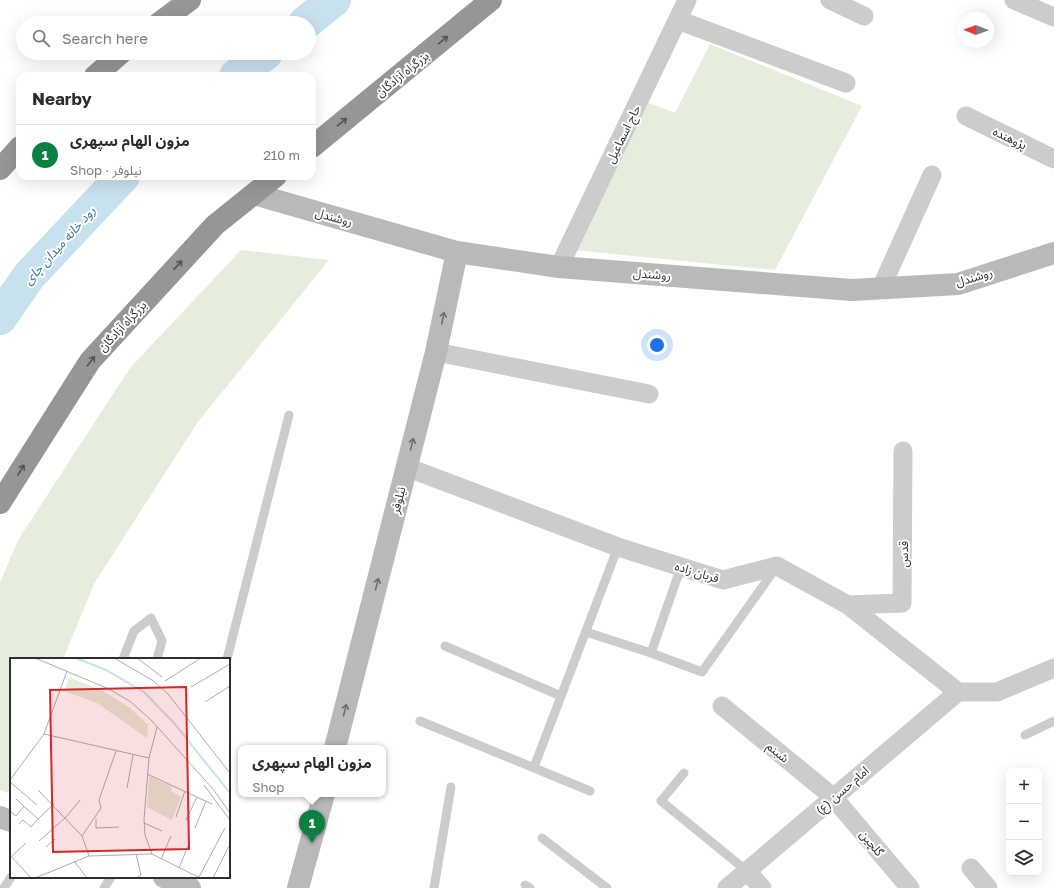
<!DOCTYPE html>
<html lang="en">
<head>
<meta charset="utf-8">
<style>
	:root { --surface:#fff; --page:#f7f7f7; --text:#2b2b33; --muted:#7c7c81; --line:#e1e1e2; --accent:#0b8043 }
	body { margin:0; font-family:"Golos Text","Noto Sans Arabic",sans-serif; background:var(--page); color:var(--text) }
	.controls { position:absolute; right:12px; bottom:12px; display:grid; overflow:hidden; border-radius:8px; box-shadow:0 4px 16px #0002 }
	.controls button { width:36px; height:36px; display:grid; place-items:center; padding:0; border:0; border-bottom:1px solid var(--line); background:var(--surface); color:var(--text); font:20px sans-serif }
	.compass { position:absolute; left:958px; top:12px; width:36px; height:36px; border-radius:50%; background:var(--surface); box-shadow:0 4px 16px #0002; rotate:271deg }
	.you { position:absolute; left:657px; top:345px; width:14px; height:14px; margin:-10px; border:3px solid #fff; border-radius:50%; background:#1a73e8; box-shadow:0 0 0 6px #1a73e833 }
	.badge { display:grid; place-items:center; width:26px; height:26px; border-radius:50%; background:var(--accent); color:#fff; font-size:13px; font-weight:700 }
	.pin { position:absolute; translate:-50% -33px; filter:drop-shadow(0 1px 2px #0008) }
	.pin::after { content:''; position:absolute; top:21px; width:14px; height:12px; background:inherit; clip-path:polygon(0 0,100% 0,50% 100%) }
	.popup { position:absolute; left:238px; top:745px; width:148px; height:52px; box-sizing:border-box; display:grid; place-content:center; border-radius:8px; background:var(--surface); filter:drop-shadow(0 1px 3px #0005); font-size:13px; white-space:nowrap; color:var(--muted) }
	.popup b { font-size:15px; color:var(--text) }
	.popup::after { content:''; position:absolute; left:50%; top:100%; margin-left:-8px; border:8px solid transparent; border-top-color:var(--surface) }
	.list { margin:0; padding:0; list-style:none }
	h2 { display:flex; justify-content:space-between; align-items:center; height:52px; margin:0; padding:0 16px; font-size:17px }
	h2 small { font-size:13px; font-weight:400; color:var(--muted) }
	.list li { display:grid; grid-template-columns:26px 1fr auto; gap:12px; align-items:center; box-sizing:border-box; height:56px; padding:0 16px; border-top:1px solid var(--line) }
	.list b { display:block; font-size:15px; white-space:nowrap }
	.list p { margin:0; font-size:13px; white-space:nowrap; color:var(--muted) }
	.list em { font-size:13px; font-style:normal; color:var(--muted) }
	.icon { flex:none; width:22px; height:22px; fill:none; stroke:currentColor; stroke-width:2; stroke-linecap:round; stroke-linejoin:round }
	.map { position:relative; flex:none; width:1054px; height:888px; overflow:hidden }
	.search { position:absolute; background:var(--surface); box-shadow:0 4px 16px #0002; left:16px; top:16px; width:300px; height:44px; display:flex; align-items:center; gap:10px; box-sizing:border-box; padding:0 14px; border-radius:22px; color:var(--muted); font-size:15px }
	.panel { position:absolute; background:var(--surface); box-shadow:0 4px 16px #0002; left:16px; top:72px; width:300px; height:108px; border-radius:12px }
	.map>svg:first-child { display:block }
	.green { fill:#e6eddc }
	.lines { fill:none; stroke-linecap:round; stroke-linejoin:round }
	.river { stroke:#c8e1ee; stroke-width:34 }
	.lane { stroke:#ccc; stroke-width:9 }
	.street { stroke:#ccc; stroke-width:19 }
	.secondary { stroke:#b9b9b9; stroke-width:22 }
	.highway { stroke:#969696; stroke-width:22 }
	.oneway { stroke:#535353 }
	.oneway2 { stroke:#6d6d6d }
	.labels { text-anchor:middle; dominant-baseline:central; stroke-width:4; stroke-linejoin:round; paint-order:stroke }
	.street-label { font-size:12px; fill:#2f2f2f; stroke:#fff }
	.water-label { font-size:13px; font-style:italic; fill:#397896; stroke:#fff }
	.inset-river { fill:none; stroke:#c8e1ee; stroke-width:2 }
	.inset-road { fill:none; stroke:#acacac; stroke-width:1 }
	.view { fill:#d62828; fill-opacity:0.15; stroke:#d62828; stroke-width:2 }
	.inset-edge { fill:none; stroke:#2f2f2f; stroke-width:2 }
</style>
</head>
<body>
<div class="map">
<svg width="1054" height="888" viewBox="0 0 1054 888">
	<rect width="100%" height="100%" fill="#fff"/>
	<!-- green -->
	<path class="green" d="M 710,44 L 862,106 L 775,270 L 573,250 L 647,102 L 675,113 Z
		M 241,250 L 329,260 L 197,423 L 94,584 L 63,659 L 11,659 L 11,786 L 8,793 L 0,790 L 0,583 L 18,540 L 130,368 Z"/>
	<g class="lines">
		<!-- river -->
		<path class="river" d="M 305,23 L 334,0
			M 236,76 L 266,53
			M 0,318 L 29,276 L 123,176"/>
		<!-- lane -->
		<path class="lane" d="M 586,632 L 651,653 L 681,567
			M 445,646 L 561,696
			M 651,653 L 702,672 L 775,569
			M 123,659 L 134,631 L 151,618 L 162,641 L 157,659
			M 227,659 L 289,415
			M 420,721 L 590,791
			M 1025,735 L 1054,721
			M 534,767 L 618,547
			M 684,773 L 661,801 L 747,871
			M 542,838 L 607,888
			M 525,885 L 530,888
			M 4,888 L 11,877
			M 104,888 L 111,877
			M 434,888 L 451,787"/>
		<!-- street -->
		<path class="street" d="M 830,0 L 864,16
			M 1014,0 L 1054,17
			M 678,20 L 846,83
			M 966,116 L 1054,159
			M 559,267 L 687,0
			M 881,288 L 932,175
			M 436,352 L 649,394
			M 406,467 L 618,547 L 723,580 L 777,566 L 848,605 L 958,692 L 997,692 L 1054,668
			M 848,605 L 902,603 L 903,451
			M 722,706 L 833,797 L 910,888
			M 971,868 L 988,888
			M 747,871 L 762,888
			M 727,888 L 958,692"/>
		<!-- secondary -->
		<path class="secondary" d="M 254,194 L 457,252 L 559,267 L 852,290 L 958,284 L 1054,253
			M 335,748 L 436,352 L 457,252
			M 0,817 L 11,821
			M 164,877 L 190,888
			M 298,888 L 324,794"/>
		<!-- highway -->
		<path class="highway" d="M 159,23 L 190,0
			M 95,76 L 121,53
			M 312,147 L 491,0
			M 0,169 L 20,147
			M 0,503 L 90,361 L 215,225 L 276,176"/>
	</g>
	<!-- one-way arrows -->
	<defs><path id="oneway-shaft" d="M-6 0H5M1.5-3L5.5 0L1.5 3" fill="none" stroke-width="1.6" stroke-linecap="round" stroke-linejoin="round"/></defs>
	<g class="oneway">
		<use href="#oneway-shaft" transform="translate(443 40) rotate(-39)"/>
		<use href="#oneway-shaft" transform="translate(342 122) rotate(-39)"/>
		<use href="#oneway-shaft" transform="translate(178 265) rotate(-47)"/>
		<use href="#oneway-shaft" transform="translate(91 361) rotate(-52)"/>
		<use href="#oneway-shaft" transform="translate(21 470) rotate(-58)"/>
	</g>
	<g class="oneway2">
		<use href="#oneway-shaft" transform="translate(443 318) rotate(-78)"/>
		<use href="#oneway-shaft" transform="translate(412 444) rotate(-76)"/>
		<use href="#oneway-shaft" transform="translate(377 584) rotate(-76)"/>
		<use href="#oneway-shaft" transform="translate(345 710) rotate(-76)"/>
	</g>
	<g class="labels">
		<!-- street labels -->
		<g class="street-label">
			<text transform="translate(402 74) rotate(-39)">بزرگراه آزادگان</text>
			<text transform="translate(623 134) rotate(-64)">حاج اسماعیل</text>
			<text transform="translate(1010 138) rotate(26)">پژوهنده</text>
			<text transform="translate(334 217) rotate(16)">روشندل</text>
			<text transform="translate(652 274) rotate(4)">روشندل</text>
			<text transform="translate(974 277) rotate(-16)">روشندل</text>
			<text transform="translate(122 326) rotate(-47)">بزرگراه آزادگان</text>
			<text transform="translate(398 500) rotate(-76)">نیلوفر</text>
			<text transform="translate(903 554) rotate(-90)">قدس</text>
			<text transform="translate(697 572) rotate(17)">قربان زاده</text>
			<text transform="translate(778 752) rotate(39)">شبنم</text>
			<text transform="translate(842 790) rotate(-41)">امام حسن (ع)</text>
			<text transform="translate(872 843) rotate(50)">گلچین</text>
		</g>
		<!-- water labels -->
		<g class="water-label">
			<text transform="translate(59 245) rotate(-48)">رود خانه میدان چای</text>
		</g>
	</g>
	<!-- overview -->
	<g transform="translate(10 658)">
		<rect width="220" height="220" fill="#fff"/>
		<path d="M 59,19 L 93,33 L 120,50 L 138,67 L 137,80 L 87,45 L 54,33 ZM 139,118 L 162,129 L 161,133 L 171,139 L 162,162 L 137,149 Z" fill="#e6eddc"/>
		<path class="inset-river" d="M 66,0 L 96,12 L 134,34 L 164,65 L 220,135"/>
		<path class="inset-road" d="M 25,0 L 99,31 L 121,44 L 142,63 L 203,131 L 220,155M 104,0 L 142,22 L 158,36 L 220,115M 127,0 L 152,19M 155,23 L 191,0M 181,29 L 220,6M 0,41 L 0,54M 195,44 L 220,28M 34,76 L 139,100M 137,116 L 202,146M 0,122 L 34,76 L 57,13M 0,124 L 27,147M 194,127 L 220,162M 117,130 L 123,97M 28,132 L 72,178M 6,141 L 28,161 L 44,146M 0,153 L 6,158 L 14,148M 166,159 L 175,133M 86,161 L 86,170 L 109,169M 176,162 L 187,139M 134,165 L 152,173M 9,166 L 13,162 L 21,169 L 28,161M 185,170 L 196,143M 29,183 L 56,159 L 70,142M 36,189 L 45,181M 142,196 L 135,177 L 134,161 L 139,100 L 147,69M 0,197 L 21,220M 2,198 L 16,185M 79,198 L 72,178 L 91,150 L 89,142 L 106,93M 151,201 L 161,178M 64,203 L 77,220M 169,210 L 180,183M 189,219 L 215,170M 25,220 L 79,198 L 142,196 L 190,220M 126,220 L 131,217 L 126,196M 203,220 L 219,188"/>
		<path class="view" d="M 176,29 L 179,191 L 43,194 L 40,32 Z"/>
		<rect width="220" height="220" class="inset-edge"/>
	</g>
</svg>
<div class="controls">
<button>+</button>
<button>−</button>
<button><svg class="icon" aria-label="layers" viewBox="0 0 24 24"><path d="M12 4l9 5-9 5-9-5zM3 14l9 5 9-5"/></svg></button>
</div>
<svg class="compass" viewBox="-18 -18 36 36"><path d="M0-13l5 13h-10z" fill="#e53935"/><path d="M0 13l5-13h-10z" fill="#7c7c81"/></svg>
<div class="you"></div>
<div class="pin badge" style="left:312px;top:843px">1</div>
<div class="popup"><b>مزون الهام سپهری</b>Shop</div>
<div class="search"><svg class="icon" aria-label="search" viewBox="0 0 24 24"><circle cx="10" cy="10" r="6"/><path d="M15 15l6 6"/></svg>Search here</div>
<section class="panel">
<h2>Nearby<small></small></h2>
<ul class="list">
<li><span class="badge">1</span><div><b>مزون الهام سپهری</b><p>Shop · نیلوفر</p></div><em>210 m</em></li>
</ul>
</section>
</div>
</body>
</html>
